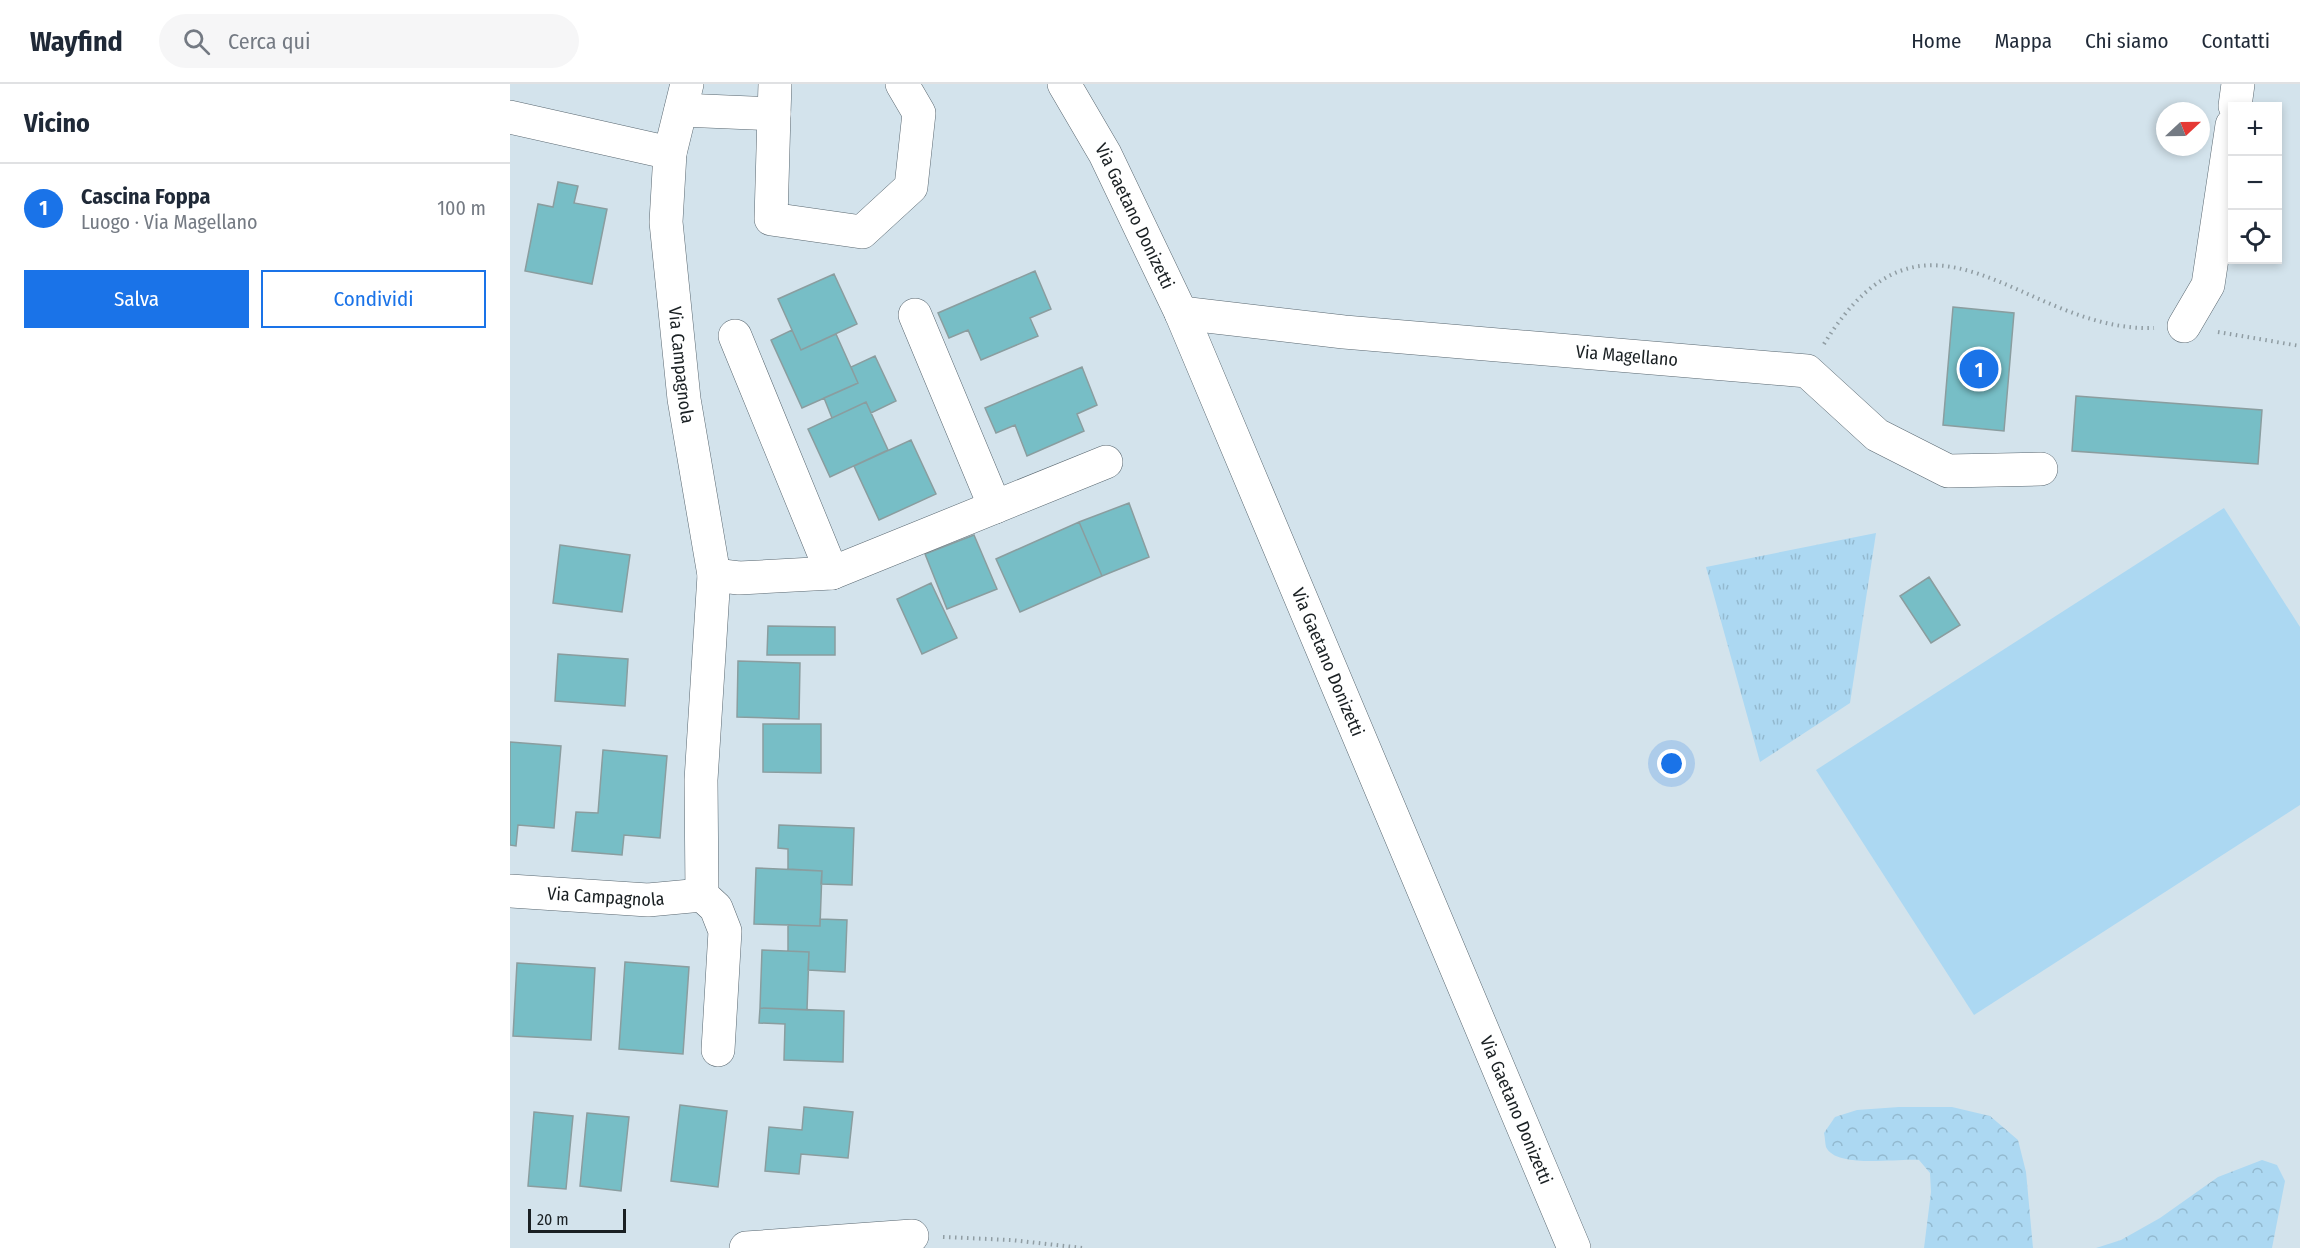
<!DOCTYPE html>
<html lang="it">
<head>
<meta charset="utf-8">
<style>
	:root { --surface:#fff; --page:#f6f6f7; --text:#1f2937; --muted:#747a83; --line:#e0e1e3; --accent:#1a73e8 }
	body { margin:0; font-family:"Fira Sans Condensed",sans-serif; background:var(--page); color:var(--text) }
	.controls { position:absolute; right:18px; top:18px; display:grid; overflow:hidden; border-radius:0px; box-shadow:0 3px 9px #0003 }
	.controls button { width:54px; height:54px; display:grid; place-items:center; padding:0; border:0; border-bottom:2px solid var(--line); background:var(--surface); color:var(--text); font:30px sans-serif }
	.compass { position:absolute; left:1646px; top:18px; width:54px; height:54px; border-radius:50%; background:var(--surface); box-shadow:0 3px 9px #0003; rotate:68deg }
	.scale { position:absolute; left:18px; bottom:15px; width:98px; box-sizing:border-box; padding-left:6px; border:3px solid #1a2023; border-top:0; font-size:16px; line-height:21px; white-space:nowrap; color:#1a2023; -webkit-text-stroke:4px #d3e3ec; paint-order:stroke }
	.you { position:absolute; left:1162px; top:680px; width:21px; height:21px; margin:-15px; border:4px solid #fff; border-radius:50%; background:#1a73e8; box-shadow:0 0 0 9px #1a73e833 }
	.badge { display:grid; place-items:center; width:39px; height:39px; border-radius:50%; background:var(--accent); color:#fff; font-size:20px; font-weight:700 }
	.pin { position:absolute; translate:-50% -50%; border:3px solid #fff; box-shadow:0 2px 6px #0006 }
	.list { margin:0; padding:0; list-style:none }
	h2 { display:flex; justify-content:space-between; align-items:center; height:78px; margin:0; padding:0 24px; font-size:26px }
	h2 small { font-size:20px; font-weight:400; color:var(--muted) }
	.list li { display:grid; grid-template-columns:39px 1fr auto; gap:18px; align-items:center; box-sizing:border-box; height:90px; padding:0 24px; border-top:2px solid var(--line) }
	.list b { display:block; font-size:22px; white-space:nowrap }
	.list p { margin:0; font-size:20px; white-space:nowrap; color:var(--muted) }
	.list em { font-size:20px; font-style:normal; color:var(--muted) }
	.actions { display:flex; gap:12px; padding:18px 24px }
	.actions a { flex:1; padding:14px 0; border:2px solid var(--accent); border-radius:0px; text-align:center; font-size:21px; color:var(--accent) }
	.actions .main { background:var(--accent); color:#fff }
	.icon { flex:none; width:33px; height:33px; fill:none; stroke:currentColor; stroke-width:2; stroke-linecap:round; stroke-linejoin:round }
	.map { position:relative; flex:none; width:1790px; height:1164px; overflow:hidden }
	header { display:flex; align-items:center; gap:36px; box-sizing:border-box; height:84px; padding:0 30px; background:var(--surface); border-bottom:2px solid var(--line) }
	header strong { font-size:28px }
	nav { display:flex; gap:33px; margin-inline-start:auto; font-size:21px }
	.search { width:420px; height:54px; background:var(--page); display:flex; align-items:center; gap:15px; box-sizing:border-box; padding:0 21px; border-radius:33px; color:var(--muted); font-size:22px }
	main { display:flex }
	aside { flex:1; background:var(--surface) }
	.map>svg:first-child { display:block }
	.grass { fill:url(#grass-tufts) }
	.forest { fill:url(#forest-crowns) }
	.garden { fill:#acd8f2 }
	.building { fill:#77bec6; stroke:#8a9d9f; stroke-width:1.5 }
	.lines { fill:none; stroke-linecap:round; stroke-linejoin:round }
	.minor-casing { stroke:#596770; stroke-width:34 }
	.path { stroke:#909da3; stroke-width:4; stroke-dasharray:1.5 4.5; stroke-linecap:butt }
	.minor { stroke:#fff; stroke-width:33 }
	.labels { text-anchor:middle; dominant-baseline:central; stroke-width:4.5; stroke-linejoin:round; paint-order:stroke }
	.street-label { font-size:18px; fill:#1a2023; stroke:#d3e3ec }
</style>
</head>
<body>
<header>
<strong>Wayfind</strong>
<div class="search"><svg class="icon" aria-label="search" viewBox="0 0 24 24"><circle cx="10" cy="10" r="6"/><path d="M15 15l6 6"/></svg>Cerca qui</div>
<nav><a>Home</a><a>Mappa</a><a>Chi siamo</a><a>Contatti</a></nav>
</header>
<main>
<aside>
<h2>Vicino<small></small></h2>
<ul class="list">
<li><span class="badge">1</span><div><b>Cascina Foppa</b><p>Luogo · Via Magellano</p></div><em>100 m</em></li>
</ul>
<div class="actions"><a class="main">Salva</a><a>Condividi</a></div>
</aside>
<div class="map">
<svg width="1790" height="1164" viewBox="0 0 1790 1164">
	<defs>
		<pattern id="grass-tufts" width="24" height="20" patternUnits="userSpaceOnUse" patternTransform="scale(1.5)"><rect width="24" height="20" fill="#acd8f2"/><path d="M3 7l-1-3M5 7V3M7 7l1-3M15 17l-1-3M17 17v-4M19 17l1-3" fill="none" stroke="#93b9cf"/></pattern>
		<pattern id="forest-crowns" width="20" height="18" patternUnits="userSpaceOnUse" patternTransform="scale(1.5)"><rect width="20" height="18" fill="#acd8f2"/><path d="M2 6a3 3 0 1 1 6 0M12 15a3 3 0 1 1 6 0" fill="none" stroke="#93b9cf"/></pattern>
	</defs>
	<rect width="100%" height="100%" fill="#d3e3ec"/>
	<!-- grass -->
	<path class="grass" d="M 1366,449 L 1340,619 L 1250,678 L 1196,483 Z"/>
	<!-- forest -->
	<path class="forest" d="M 1389,1023 L 1442,1023 L 1480,1032 L 1508,1056 L 1516,1088 L 1523,1164 L 1414,1164 L 1421,1108 L 1420,1089 L 1409,1076 C 1388,1074 1326,1085 1316,1063 C 1315,1059 1315,1053 1314,1049 L 1325,1033 L 1347,1026 Z
		M 1752,1076 L 1767,1081 L 1775,1097 L 1762,1164 L 1586,1164 L 1611,1156 L 1650,1134 L 1708,1093 Z"/>
	<!-- garden -->
	<path class="garden" d="M 1714,424 L 1790,543 L 1790,721 L 1464,931 L 1306,686 Z"/>
	<!-- building -->
	<path class="building" d="M 48,98 L 68,102 L 64,119 L 97,125 L 82,200 L 15,187 L 28,120 L 43,123 Z
		M 525,187 L 541,225 L 520,234 L 528,252 L 471,276 L 458,246 L 439,254 L 428,229 Z
		M 324,190 L 347,240 L 291,266 L 268,215 Z
		M 1443,223 L 1504,229 L 1494,347 L 1433,341 Z
		M 282,246 L 291,266 L 326,250 L 348,299 L 292,324 L 261,256 Z
		M 365,272 L 386,317 L 361,329 L 356,318 L 322,334 L 314,314 L 348,299 L 341,283 Z
		M 572,283 L 587,321 L 567,330 L 574,347 L 517,372 L 505,341 L 486,349 L 475,324 Z
		M 1566,312 L 1752,326 L 1748,380 L 1562,367 Z
		M 356,318 L 378,366 L 320,393 L 298,345 Z
		M 401,356 L 426,410 L 369,436 L 344,382 Z
		M 619,419 L 639,473 L 592,492 L 569,438 Z
		M 569,438 L 592,492 L 510,528 L 486,475 Z
		M 464,451 L 487,505 L 437,525 L 415,470 Z
		M 50,461 L 120,471 L 112,528 L 43,519 Z
		M 1419,493 L 1450,541 L 1421,559 L 1390,512 Z
		M 421,499 L 447,554 L 412,570 L 387,515 Z
		M 258,542 L 325,543 L 325,571 L 257,571 Z
		M 48,570 L 118,575 L 115,622 L 45,617 Z
		M 228,577 L 290,579 L 289,635 L 227,633 Z
		M 253,640 L 311,640 L 311,689 L 253,688 Z
		M 0,658 L 51,662 L 44,744 L 8,741 L 6,762 L 0,761 Z
		M 93,666 L 157,672 L 150,754 L 114,751 L 112,771 L 62,767 L 66,728 L 88,729 Z
		M 269,741 L 344,744 L 342,801 L 311,800 L 312,787 L 278,785 L 278,765 L 268,764 Z
		M 246,784 L 312,787 L 310,842 L 244,840 Z
		M 310,835 L 337,836 L 335,888 L 298,886 L 299,868 L 278,867 L 278,841 L 310,842 Z
		M 252,866 L 299,868 L 297,926 L 250,924 Z
		M 115,878 L 179,883 L 173,970 L 109,965 Z
		M 7,879 L 85,884 L 81,956 L 3,952 Z
		M 250,924 L 334,927 L 333,978 L 274,976 L 275,940 L 249,939 Z
		M 170,1021 L 217,1027 L 208,1103 L 161,1097 Z
		M 294,1023 L 343,1028 L 338,1074 L 291,1070 L 289,1090 L 255,1087 L 259,1043 L 292,1046 Z
		M 24,1028 L 63,1032 L 56,1105 L 18,1102 Z
		M 77,1029 L 119,1033 L 111,1107 L 70,1102 Z"/>
	<g class="lines">
		<defs>
			<g id="minor">
				<path id="s1" d="M 177,0 L 160,69 L 156,138 L 174,315 L 204,491 L 191,696 L 192,811 L 206,824 L 215,847 L 208,966"/>
				<path id="s2" d="M 554,0 L 595,70 L 671,229 L 1064,1164"/>
				<path d="M 1725,22 L 1728,0"/>
				<path d="M 171,26 L 264,30 L 261,135 L 352,148 L 401,103 L 409,29 L 392,0"/>
				<path d="M 264,30 L 265,0"/>
				<path d="M 0,33 L 160,69"/>
				<path id="s3" d="M 671,229 L 834,248 L 1297,287 L 1367,351 L 1438,387 L 1531,385"/>
				<path d="M 405,231 L 485,423"/>
				<path d="M 1674,242 L 1698,201 L 1722,41"/>
				<path d="M 225,252 L 322,489"/>
				<path d="M 204,491 L 229,494 L 322,489 L 596,378"/>
				<path id="s4" d="M 0,807 L 138,816 L 192,811"/>
				<path d="M 236,1164 L 402,1152"/>
			</g>
		</defs>
		<!-- minor casing -->
		<use href="#minor" class="minor-casing"/>
		<!-- path -->
		<path class="path" d="M 1708,248 L 1790,262
			M 1314,260 C 1419,90 1513,249 1644,244
			M 433,1153 L 501,1156 L 573,1164"/>
		<!-- minor -->
		<use href="#minor" class="minor"/>
	</g>
	<g class="labels">
		<!-- street labels -->
		<g class="street-label">
			<text stroke="none"><textPath href="#s2" startOffset="150">Via Gaetano Donizetti</textPath></text>
			<text stroke="none"><textPath href="#s3" startOffset="448">Via Magellano</textPath></text>
			<text stroke="none"><textPath href="#s1" startOffset="284">Via Campagnola</textPath></text>
			<text stroke="none"><textPath href="#s2" startOffset="636">Via Gaetano Donizetti</textPath></text>
			<text stroke="none"><textPath href="#s4" startOffset="96">Via Campagnola</textPath></text>
			<text stroke="none"><textPath href="#s2" startOffset="1122">Via Gaetano Donizetti</textPath></text>
		</g>
	</g>
</svg>
<div class="controls">
<button>+</button>
<button>−</button>
<button><svg class="icon" aria-label="locate" viewBox="0 0 24 24"><circle cx="12" cy="12" r="6"/><path d="M12 2v4M12 18v4M2 12h4M18 12h4"/></svg></button>
</div>
<svg class="compass" viewBox="-18 -18 36 36"><path d="M0-13l5 13h-10z" fill="#e53935"/><path d="M0 13l5-13h-10z" fill="#747a83"/></svg>
<div class="scale">20 m</div>
<div class="you"></div>
<div class="pin badge" style="left:1469px;top:285px">1</div>
</div>
</main>
</body>
</html>
